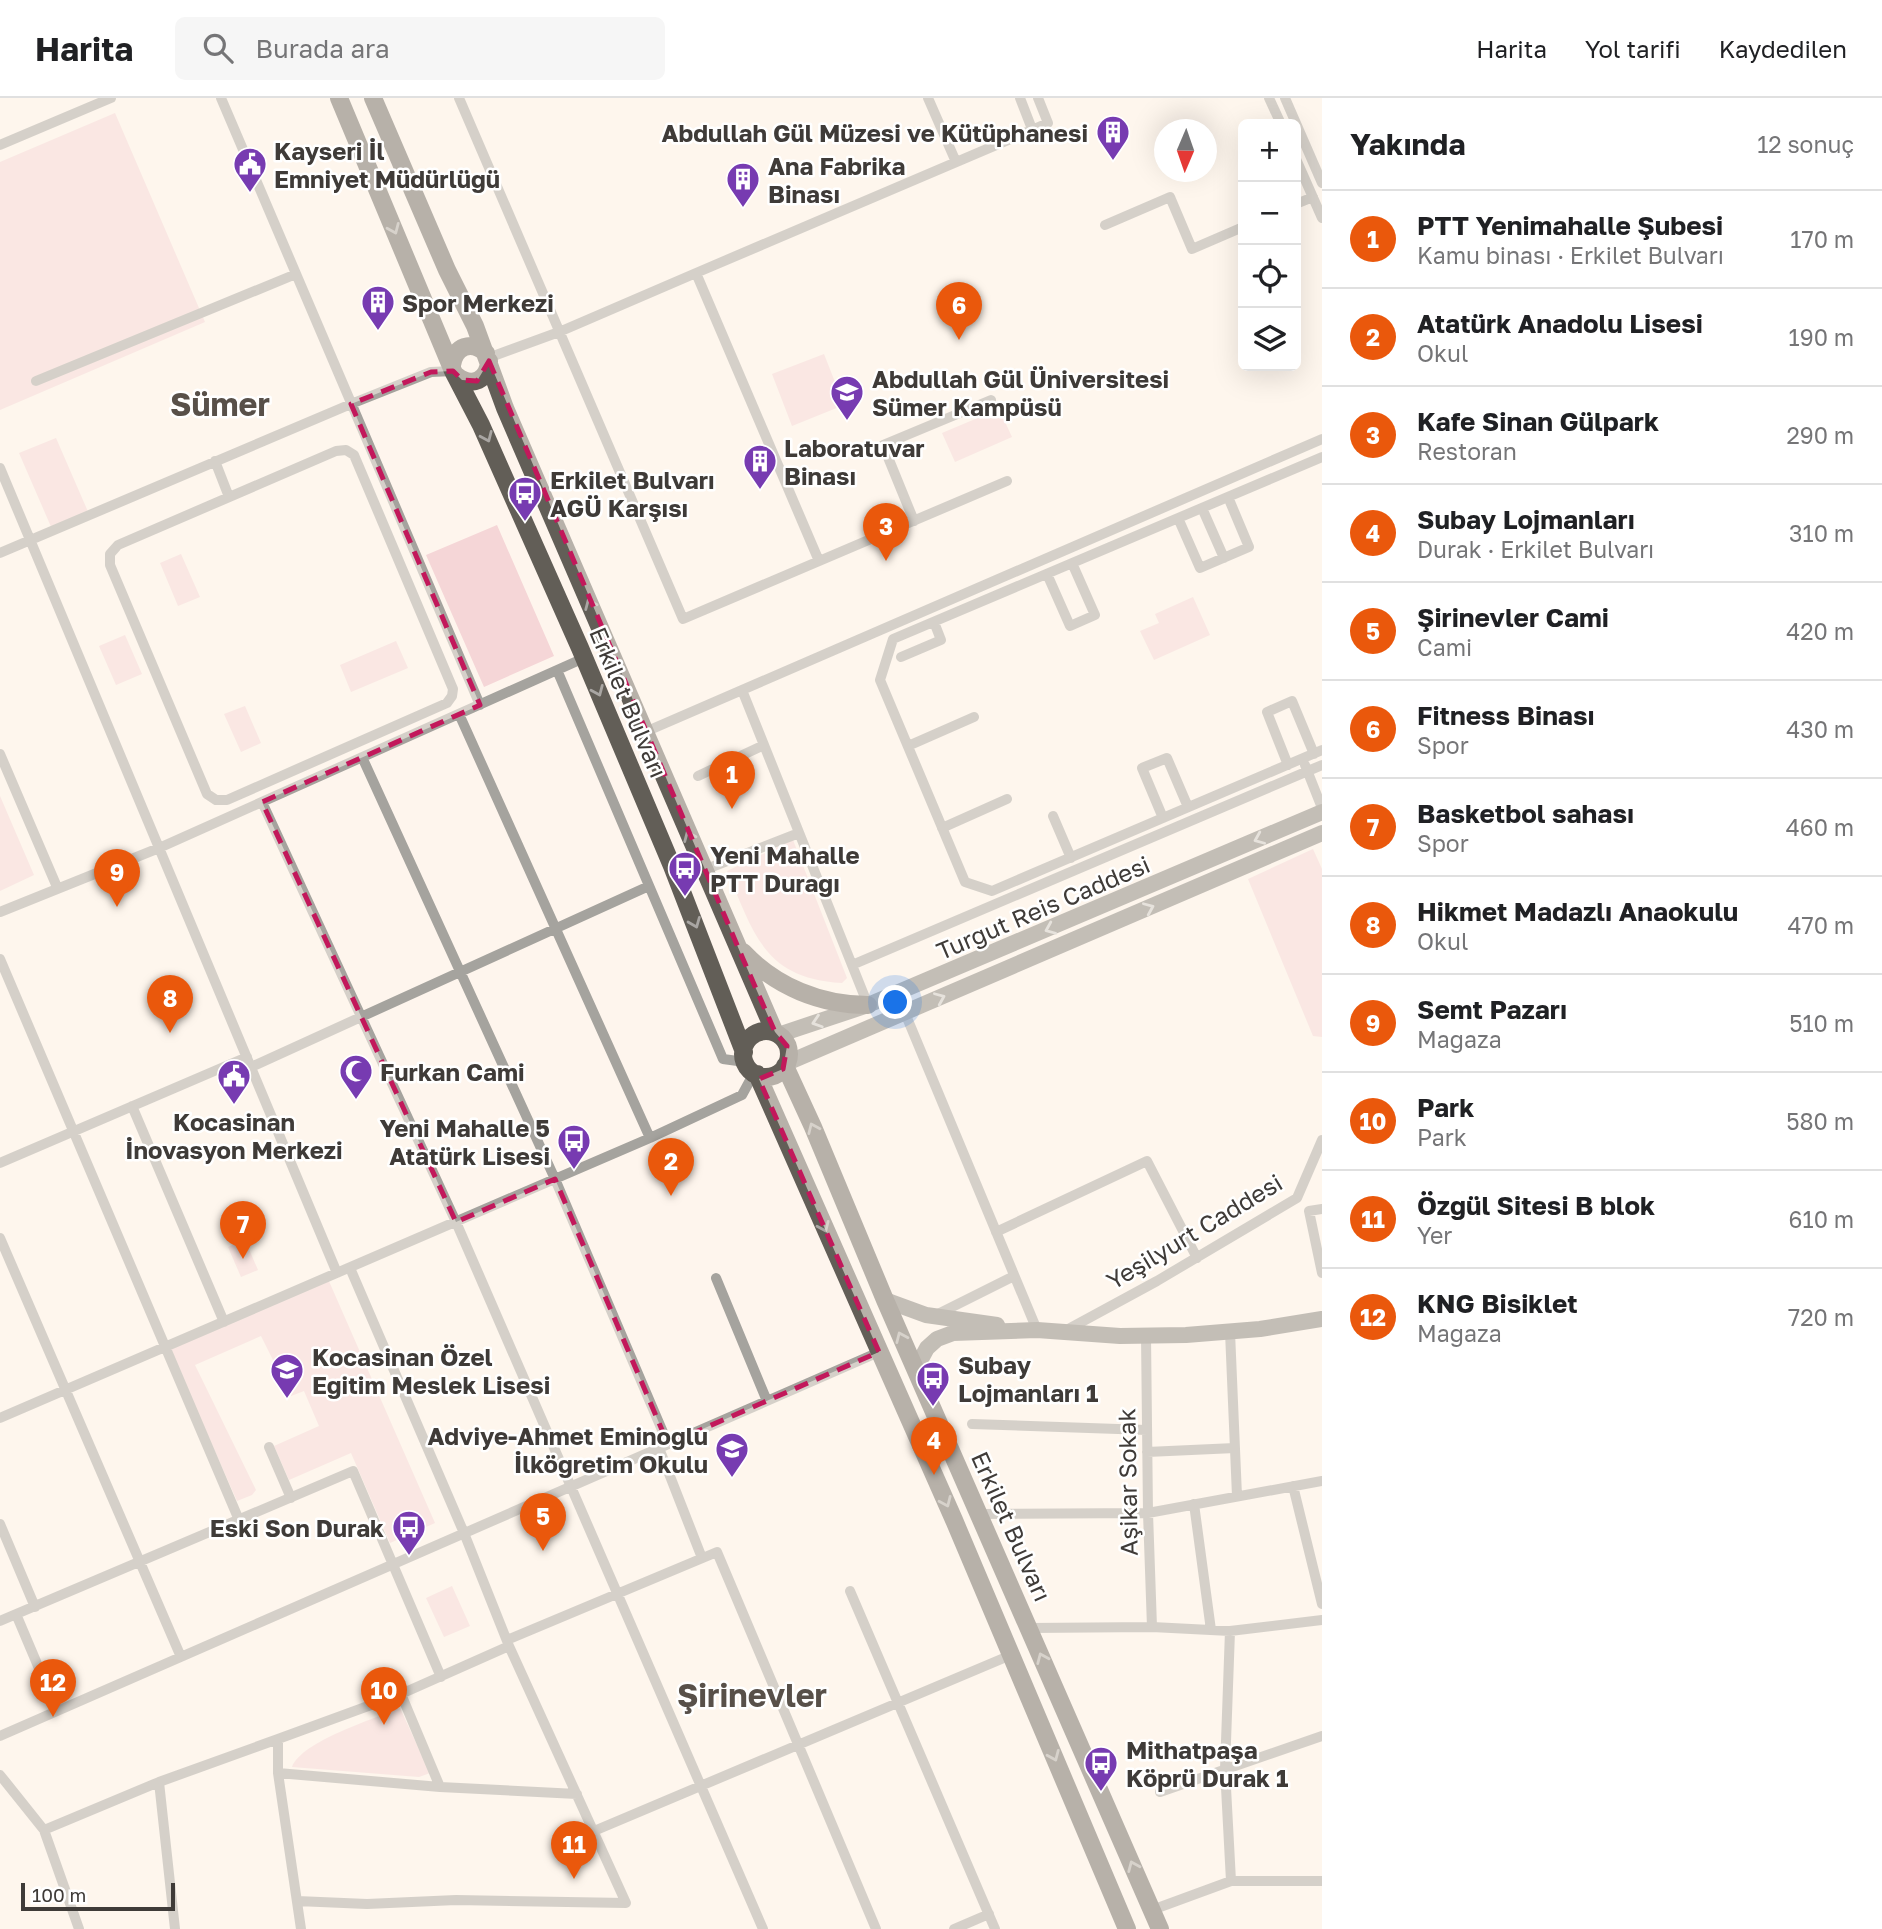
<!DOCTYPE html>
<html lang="tr">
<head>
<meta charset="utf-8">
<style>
	:root { --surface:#fff; --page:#f6f6f6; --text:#202124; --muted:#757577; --line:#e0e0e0; --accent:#ea580c }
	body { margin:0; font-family:"Golos Text",sans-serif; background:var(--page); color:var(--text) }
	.controls { position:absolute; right:21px; top:21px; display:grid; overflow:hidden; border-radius:10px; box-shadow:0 7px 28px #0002 }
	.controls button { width:63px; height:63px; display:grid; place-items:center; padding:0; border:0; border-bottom:2px solid var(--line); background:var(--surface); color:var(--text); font:35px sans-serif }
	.compass { position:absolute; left:1154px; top:21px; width:63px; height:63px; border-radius:50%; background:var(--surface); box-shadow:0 7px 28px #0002; rotate:182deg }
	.scale { position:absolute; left:21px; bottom:18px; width:154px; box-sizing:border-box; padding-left:7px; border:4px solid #3f3b38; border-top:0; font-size:19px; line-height:24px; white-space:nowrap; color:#3f3b38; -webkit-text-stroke:5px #fff; paint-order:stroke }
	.you { position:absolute; left:896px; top:905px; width:24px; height:24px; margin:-18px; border:5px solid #fff; border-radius:50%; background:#1a73e8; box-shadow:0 0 0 10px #1a73e833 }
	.badge { display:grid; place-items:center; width:46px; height:46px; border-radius:50%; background:var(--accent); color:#fff; font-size:23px; font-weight:700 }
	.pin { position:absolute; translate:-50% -58px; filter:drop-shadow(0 2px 4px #0008) }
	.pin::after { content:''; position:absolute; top:37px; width:24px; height:21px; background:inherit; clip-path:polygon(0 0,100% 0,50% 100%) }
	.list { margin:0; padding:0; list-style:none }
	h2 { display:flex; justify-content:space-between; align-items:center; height:91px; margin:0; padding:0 28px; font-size:30px }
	h2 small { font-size:23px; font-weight:400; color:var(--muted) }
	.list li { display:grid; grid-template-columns:46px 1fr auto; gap:21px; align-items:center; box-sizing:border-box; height:98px; padding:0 28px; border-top:2px solid var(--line) }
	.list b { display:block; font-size:26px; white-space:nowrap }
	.list p { margin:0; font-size:23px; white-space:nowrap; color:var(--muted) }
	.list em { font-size:23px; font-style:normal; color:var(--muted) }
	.icon { flex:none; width:38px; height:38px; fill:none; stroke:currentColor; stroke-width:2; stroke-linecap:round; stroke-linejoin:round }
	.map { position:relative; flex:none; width:1322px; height:1831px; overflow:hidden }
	header { display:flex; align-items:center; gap:42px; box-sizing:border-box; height:98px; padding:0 35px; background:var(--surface); border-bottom:2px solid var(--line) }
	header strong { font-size:33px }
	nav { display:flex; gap:38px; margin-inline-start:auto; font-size:24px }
	.search { width:490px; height:63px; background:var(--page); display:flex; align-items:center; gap:18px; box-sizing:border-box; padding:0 24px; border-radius:10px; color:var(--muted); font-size:26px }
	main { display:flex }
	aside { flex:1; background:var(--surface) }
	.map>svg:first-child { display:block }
	.green { fill:#f5d6d7 }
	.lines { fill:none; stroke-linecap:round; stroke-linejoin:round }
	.street { stroke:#a5a39e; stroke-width:10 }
	.secondary { stroke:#7d7a74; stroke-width:16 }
	.primary { stroke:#625e57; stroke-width:18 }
	.oneway { stroke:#a9a6a3 }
	.oneway2 { stroke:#cbcac7 }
	.marked { fill:none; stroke:#c2185b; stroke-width:5; stroke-dasharray:14 9; stroke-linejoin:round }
	.labels { text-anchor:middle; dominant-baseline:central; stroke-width:5; stroke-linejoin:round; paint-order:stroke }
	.poi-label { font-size:24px; font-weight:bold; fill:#3f3b38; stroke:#fff; text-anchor:start }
	.street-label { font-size:24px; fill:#3f3b38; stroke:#fff }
	.district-label { font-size:32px; font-weight:bold; fill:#585049; stroke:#fff }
</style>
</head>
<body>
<header>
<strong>Harita</strong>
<div class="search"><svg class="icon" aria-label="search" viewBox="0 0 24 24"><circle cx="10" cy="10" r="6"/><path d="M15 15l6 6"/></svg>Burada ara</div>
<nav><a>Harita</a><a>Yol tarifi</a><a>Kaydedilen</a></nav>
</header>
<main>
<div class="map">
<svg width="1322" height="1831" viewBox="0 0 1322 1831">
	<rect width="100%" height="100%" fill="#fef5ed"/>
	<!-- green -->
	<path class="green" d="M 115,15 L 205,224 L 0,312 L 0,64 Z
		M 824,256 L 844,307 L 792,328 L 772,276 Z
		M 999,311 L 1012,339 L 955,364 L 942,335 Z
		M 56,340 L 89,416 L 52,431 L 19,355 Z
		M 497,427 L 554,558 L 484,589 L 426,457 Z
		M 181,456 L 200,499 L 178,508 L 160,465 Z
		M 1193,499 L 1210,537 L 1154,562 L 1140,533 L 1159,525 L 1155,516 Z
		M 125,537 L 142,576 L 116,587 L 99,548 Z
		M 396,543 L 408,570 L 351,594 L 340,567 Z
		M 245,608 L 261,645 L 241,654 L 224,616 Z
		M 0,698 L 34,777 L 0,793 Z
		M 793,742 L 847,880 L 842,885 C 763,880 754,835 727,773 Z
		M 1313,751 L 1322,771 L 1322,939 L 1313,938 L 1248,781 Z
		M 245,1142 L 258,1172 L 241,1179 L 228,1149 Z
		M 328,1181 L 435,1425 L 390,1445 L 351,1355 L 289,1382 L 274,1348 L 319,1328 L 304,1293 L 291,1298 L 261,1238 L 195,1267 L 256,1392 L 252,1397 L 237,1403 L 169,1250 Z
		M 452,1488 L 470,1528 L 444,1539 L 426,1500 Z
		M 400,1610 L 430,1675 L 419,1679 L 292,1669 C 302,1643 374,1621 400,1610 Z"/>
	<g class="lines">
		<!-- street -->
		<path class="street" d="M 221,0 L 480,607
			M 459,0 L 683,521 L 1007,383
			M 928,0 L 956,64
			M 1020,0 L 1032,31
			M 1269,0 L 1281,26
			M 1285,0 L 1322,85
			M 0,47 L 111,0
			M 1296,61 L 1322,120
			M 1296,106 L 1313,99
			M 1105,127 L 1170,99 L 1192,151 L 1243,129
			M 696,175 L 1048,25 L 1038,0
			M 488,260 L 559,234 L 696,175 L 819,463
			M 36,283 L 296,176
			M 346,352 L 354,357 L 453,591 L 452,598 L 447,605 L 227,702 L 216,702 L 207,696 L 110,467 L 110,456 L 118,447 L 336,353 Z
			M 1322,359 L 893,541 L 880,582 L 965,784 L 992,793 L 1322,652
			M 215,363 L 229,399
			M 0,370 L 337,1175
			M 1202,410 L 1224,460
			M 1178,420 L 1200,470 L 1249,449 L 1228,399
			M 914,423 L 883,347 L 991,302
			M 0,455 L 351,306 L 431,274 L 453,273
			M 1047,476 L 1070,528 L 1095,517 L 1072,465
			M 901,559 L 941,542 L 934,524
			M 557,572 L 723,961 L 745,964
			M 742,592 L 868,907
			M 459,616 L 650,1040
			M 645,634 L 1322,341
			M 908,648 L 974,619
			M 0,656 L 57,789
			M 362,659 L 555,1081 L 668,1346
			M 1288,667 L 1267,614 L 1292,603 L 1314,656
			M 1305,667 L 1322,710
			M 698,678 L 764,647
			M 262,704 L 456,1124 L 763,1831
			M 1053,718 L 1071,760
			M 1163,720 L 1142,670 L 1167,660 L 1188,709
			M 942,730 L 1007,701
			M 704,772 L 799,735
			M 0,814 L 159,750 L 584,560
			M 0,861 L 239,1422
			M 852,867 L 1322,667
			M 905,915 L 1037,1232
			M 251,969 L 649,788
			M 132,1008 L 224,1224
			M 0,1065 L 247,959
			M 1322,1111 L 1309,1113 L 1322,1175
			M 996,1134 L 1147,1063 L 1197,1160
			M 0,1140 L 181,1559
			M 716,1180 L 767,1303
			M 936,1217 L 1014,1178
			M 1063,1234 L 1157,1183 L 1297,1100 L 1322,1042
			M 1230,1234 L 1237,1398
			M 1146,1238 L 1148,1415 L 1152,1529
			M 0,1320 L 650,1040 L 742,997 L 754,975
			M 972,1326 L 1147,1332
			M 269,1349 L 291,1400
			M 659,1350 L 702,1460
			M 1147,1354 L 1235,1350
			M 1293,1388 L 1322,1506
			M 1194,1406 L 1211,1532
			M 980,1416 L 1148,1415 L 1322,1383
			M 0,1426 L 35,1509
			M 850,1493 L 995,1831
			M 16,1516 L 57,1613
			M 0,1523 L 353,1373 L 441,1579
			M 1030,1530 L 1152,1529 L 1230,1533 L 1322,1522
			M 1230,1533 L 1225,1671 L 1231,1783
			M 507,1542 L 717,1454 L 876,1831
			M 401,1596 L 440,1689
			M 0,1638 L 879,1254
			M 278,1675 L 440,1689 L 577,1696
			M 0,1677 L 44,1732 L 159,1684 L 175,1831
			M 159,1684 L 278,1641
			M 1160,1694 L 1322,1638
			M 44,1732 L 79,1831
			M 594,1733 L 1011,1557
			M 297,1803 L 367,1806 L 456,1802 L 626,1805 L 509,1548 L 464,1435 L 350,1170
			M 1152,1812 L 1231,1783 L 1322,1783
			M 301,1831 L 278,1675 L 278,1641 L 401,1596 L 509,1548
			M 954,1831 L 989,1816"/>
		<!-- secondary -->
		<path class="secondary" d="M 778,937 L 868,907 L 1322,714
			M 787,965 L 1322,735
			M 885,1202 L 926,1217 L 997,1227
			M 918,1277 L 920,1263 L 927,1250 L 937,1241 L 953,1235 L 1037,1232 L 1120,1238 L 1186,1237 L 1260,1231 L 1322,1221"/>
		<!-- primary -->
		<path class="primary" d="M 339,0 L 453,273 L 481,327 L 580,550 L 672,768 L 744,954
			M 373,0 L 447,172 L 475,228 L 505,310 L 775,935
			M 452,267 C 455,248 471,242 486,255
			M 457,278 C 472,290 488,282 489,263
			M 743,854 C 776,889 821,907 868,907
			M743 956a23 23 0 1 1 46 0a23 23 0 1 1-46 0Z
			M 785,968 L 813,1029 L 885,1202 L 1160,1831
			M 757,976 L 954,1422 L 1127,1831"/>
	</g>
	<!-- one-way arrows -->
	<defs><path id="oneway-chevron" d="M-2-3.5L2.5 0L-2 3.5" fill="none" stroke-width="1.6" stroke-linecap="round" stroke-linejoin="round" transform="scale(1.75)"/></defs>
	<g class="oneway">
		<use href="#oneway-chevron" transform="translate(394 131) rotate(67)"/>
		<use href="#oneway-chevron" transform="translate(487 339) rotate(66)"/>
		<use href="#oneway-chevron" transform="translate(590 506) rotate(-113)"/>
		<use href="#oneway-chevron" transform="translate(598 593) rotate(67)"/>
		<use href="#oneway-chevron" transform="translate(689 738) rotate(-113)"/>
		<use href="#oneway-chevron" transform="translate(695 825) rotate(68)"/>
		<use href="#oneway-chevron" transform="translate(813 1030) rotate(-114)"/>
		<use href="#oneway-chevron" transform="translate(824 1129) rotate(66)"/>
		<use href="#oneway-chevron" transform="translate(901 1239) rotate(-114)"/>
		<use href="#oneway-chevron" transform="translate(946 1404) rotate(66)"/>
		<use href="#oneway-chevron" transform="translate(1042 1560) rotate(-113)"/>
		<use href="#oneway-chevron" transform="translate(1054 1658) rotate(67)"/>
		<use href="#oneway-chevron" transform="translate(1133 1768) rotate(-113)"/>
	</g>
	<g class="oneway2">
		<use href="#oneway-chevron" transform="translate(1259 741) rotate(157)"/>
		<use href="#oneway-chevron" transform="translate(1149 810) rotate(-23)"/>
		<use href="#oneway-chevron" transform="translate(1050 831) rotate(157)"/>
		<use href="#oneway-chevron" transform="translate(940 900) rotate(-23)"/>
		<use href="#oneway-chevron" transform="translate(817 924) rotate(162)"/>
	</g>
	<!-- marked area -->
	<path d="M0 0H1322V1831H0ZM 489,263 L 743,861 L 775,934 L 787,948 L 783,971 L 759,981 L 879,1254 L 668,1346 L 555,1081 L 456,1124 L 262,704 L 480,607 L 351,306 L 431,274 L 453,273 L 462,282 L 477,283 Z" fill="#fef5ed" fill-opacity=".55" fill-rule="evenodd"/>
	<path class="marked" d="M 489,263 L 743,861 L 775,934 L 787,948 L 783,971 L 759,981 L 879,1254 L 668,1346 L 555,1081 L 456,1124 L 262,704 L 480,607 L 351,306 L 431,274 L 453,273 L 462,282 L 477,283 Z"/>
	<!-- icons -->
	<defs>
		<symbol id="building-pin" viewBox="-11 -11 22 30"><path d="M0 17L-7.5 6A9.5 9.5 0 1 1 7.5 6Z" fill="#773bb1" stroke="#fff"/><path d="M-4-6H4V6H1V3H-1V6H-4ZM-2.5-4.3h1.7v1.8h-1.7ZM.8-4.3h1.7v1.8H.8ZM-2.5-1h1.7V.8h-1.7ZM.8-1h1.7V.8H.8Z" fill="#fff"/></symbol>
		<symbol id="civic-pin" viewBox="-11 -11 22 30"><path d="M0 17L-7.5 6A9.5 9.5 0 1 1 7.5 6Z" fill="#773bb1" stroke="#fff"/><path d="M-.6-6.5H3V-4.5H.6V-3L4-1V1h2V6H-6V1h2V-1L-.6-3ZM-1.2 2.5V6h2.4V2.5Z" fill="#fff"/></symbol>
		<symbol id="university-pin" viewBox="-11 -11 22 30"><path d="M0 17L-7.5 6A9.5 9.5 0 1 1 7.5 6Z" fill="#773bb1" stroke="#fff"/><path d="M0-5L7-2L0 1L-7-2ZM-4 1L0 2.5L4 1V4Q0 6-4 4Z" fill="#fff"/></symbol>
		<symbol id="bus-pin" viewBox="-11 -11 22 30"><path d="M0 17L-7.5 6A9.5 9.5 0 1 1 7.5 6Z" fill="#773bb1" stroke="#fff"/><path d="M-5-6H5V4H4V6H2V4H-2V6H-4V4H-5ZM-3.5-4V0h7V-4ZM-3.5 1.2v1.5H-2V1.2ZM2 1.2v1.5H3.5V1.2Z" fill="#fff"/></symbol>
		<symbol id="mosque-pin" viewBox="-11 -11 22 30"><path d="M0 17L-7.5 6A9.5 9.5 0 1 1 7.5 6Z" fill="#773bb1" stroke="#fff"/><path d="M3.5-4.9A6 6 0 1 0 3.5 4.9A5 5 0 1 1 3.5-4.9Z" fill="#fff"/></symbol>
		<symbol id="school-pin" viewBox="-11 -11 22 30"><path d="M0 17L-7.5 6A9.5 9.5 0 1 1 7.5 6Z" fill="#773bb1" stroke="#fff"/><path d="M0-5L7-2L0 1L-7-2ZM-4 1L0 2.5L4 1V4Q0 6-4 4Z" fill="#fff"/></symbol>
	</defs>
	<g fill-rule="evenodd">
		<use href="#building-pin" x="1094" y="15" width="38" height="52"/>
		<use href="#civic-pin" x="231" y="47" width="38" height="52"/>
		<use href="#building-pin" x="724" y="62" width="38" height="52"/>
		<use href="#building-pin" x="359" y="185" width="38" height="52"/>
		<use href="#university-pin" x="828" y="275" width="38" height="52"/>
		<use href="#building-pin" x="741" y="344" width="38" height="52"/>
		<use href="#bus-pin" x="506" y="376" width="38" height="52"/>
		<use href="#bus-pin" x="666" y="751" width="38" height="52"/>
		<use href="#mosque-pin" x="337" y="954" width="38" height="52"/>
		<use href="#civic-pin" x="215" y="959" width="38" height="52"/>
		<use href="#bus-pin" x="555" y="1024" width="38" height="52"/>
		<use href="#school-pin" x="268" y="1253" width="38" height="52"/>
		<use href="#bus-pin" x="914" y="1261" width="38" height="52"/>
		<use href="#school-pin" x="713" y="1332" width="38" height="52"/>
		<use href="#bus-pin" x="390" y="1410" width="38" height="52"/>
		<use href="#bus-pin" x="1082" y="1646" width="38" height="52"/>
	</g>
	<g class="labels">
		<!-- poi labels -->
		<g class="poi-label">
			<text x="1088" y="34" text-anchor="end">Abdullah Gül Müzesi ve Kütüphanesi</text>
			<text x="274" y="52">Kayseri İl<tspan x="274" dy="28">Emniyet Müdürlüğü</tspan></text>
			<text x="768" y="67">Ana Fabrika<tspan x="768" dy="28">Binası</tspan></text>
			<text x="402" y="204">Spor Merkezi</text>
			<text x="872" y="280">Abdullah Gül Üniversitesi<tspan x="872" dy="28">Sümer Kampüsü</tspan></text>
			<text x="784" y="349">Laboratuvar<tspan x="784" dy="28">Binası</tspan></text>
			<text x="550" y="381">Erkilet Bulvarı<tspan x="550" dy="28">AGÜ Karşısı</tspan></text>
			<text x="710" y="756">Yeni Mahalle<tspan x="710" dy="28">PTT Durağı</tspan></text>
			<text x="380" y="973">Furkan Cami</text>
			<text x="234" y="1023" text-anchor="middle">Kocasinan<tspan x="234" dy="28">İnovasyon Merkezi</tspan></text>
			<text x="550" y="1029" text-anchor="end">Yeni Mahalle 5<tspan x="550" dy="28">Atatürk Lisesi</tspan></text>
			<text x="312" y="1258">Kocasinan Özel<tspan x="312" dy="28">Eğitim Meslek Lisesi</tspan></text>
			<text x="958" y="1266">Subay<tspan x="958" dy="28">Lojmanları 1</tspan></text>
			<text x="708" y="1337" text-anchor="end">Adviye-Ahmet Eminoğlu<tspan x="708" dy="28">İlköğretim Okulu</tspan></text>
			<text x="384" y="1429" text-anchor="end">Eski Son Durak</text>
			<text x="1126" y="1651">Mithatpaşa<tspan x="1126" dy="28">Köprü Durak 1</tspan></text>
		</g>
		<!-- street labels -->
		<g class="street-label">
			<text transform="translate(629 604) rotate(67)">Erkilet Bulvarı</text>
			<text transform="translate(1043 809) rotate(-23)">Turgut Reis Caddesi</text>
			<text transform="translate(1194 1133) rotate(-31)">Yeşilyurt Caddesi</text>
			<text transform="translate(1127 1384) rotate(-91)">Aşikar Sokak</text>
			<text transform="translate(1012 1428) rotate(66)">Erkilet Bulvarı</text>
		</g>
		<!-- district labels -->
		<g class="district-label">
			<text x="220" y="306">Sümer</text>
			<text x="752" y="1597">Şirinevler</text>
		</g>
	</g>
</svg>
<div class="controls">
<button>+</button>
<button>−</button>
<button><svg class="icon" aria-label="locate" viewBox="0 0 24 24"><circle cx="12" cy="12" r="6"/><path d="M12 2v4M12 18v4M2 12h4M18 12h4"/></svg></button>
<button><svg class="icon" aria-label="layers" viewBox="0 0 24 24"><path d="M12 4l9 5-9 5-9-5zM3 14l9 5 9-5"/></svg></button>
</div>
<svg class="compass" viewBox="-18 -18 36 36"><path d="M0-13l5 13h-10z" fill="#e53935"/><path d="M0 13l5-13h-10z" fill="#757577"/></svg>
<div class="scale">100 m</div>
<div class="you"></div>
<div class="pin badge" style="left:732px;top:711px">1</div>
<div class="pin badge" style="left:671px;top:1098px">2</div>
<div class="pin badge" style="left:886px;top:463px">3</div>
<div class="pin badge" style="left:934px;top:1377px">4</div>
<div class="pin badge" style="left:543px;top:1453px">5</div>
<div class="pin badge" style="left:959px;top:242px">6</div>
<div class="pin badge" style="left:243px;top:1161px">7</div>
<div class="pin badge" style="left:170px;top:935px">8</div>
<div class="pin badge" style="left:117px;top:809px">9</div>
<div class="pin badge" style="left:384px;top:1627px">10</div>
<div class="pin badge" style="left:574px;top:1781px">11</div>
<div class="pin badge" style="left:53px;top:1619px">12</div>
</div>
<aside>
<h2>Yakında<small>12 sonuç</small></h2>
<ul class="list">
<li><span class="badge">1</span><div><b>PTT Yenimahalle Şubesi</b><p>Kamu binası · Erkilet Bulvarı</p></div><em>170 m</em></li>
<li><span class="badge">2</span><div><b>Atatürk Anadolu Lisesi</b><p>Okul</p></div><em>190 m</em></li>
<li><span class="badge">3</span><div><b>Kafe Sinan Gülpark</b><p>Restoran</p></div><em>290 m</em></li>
<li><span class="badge">4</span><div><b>Subay Lojmanları</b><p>Durak · Erkilet Bulvarı</p></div><em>310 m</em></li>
<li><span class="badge">5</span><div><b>Şirinevler Cami</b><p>Cami</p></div><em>420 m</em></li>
<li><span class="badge">6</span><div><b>Fitness Binası</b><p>Spor</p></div><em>430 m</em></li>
<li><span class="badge">7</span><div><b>Basketbol sahası</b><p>Spor</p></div><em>460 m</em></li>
<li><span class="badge">8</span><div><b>Hikmet Madazlı Anaokulu</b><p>Okul</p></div><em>470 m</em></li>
<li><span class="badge">9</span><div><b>Semt Pazarı</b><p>Mağaza</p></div><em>510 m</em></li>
<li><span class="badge">10</span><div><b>Park</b><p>Park</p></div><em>580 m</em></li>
<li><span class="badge">11</span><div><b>Özgül Sitesi B blok</b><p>Yer</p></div><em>610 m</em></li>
<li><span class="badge">12</span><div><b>KNG Bisiklet</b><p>Mağaza</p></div><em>720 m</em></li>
</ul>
</aside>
</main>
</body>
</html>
